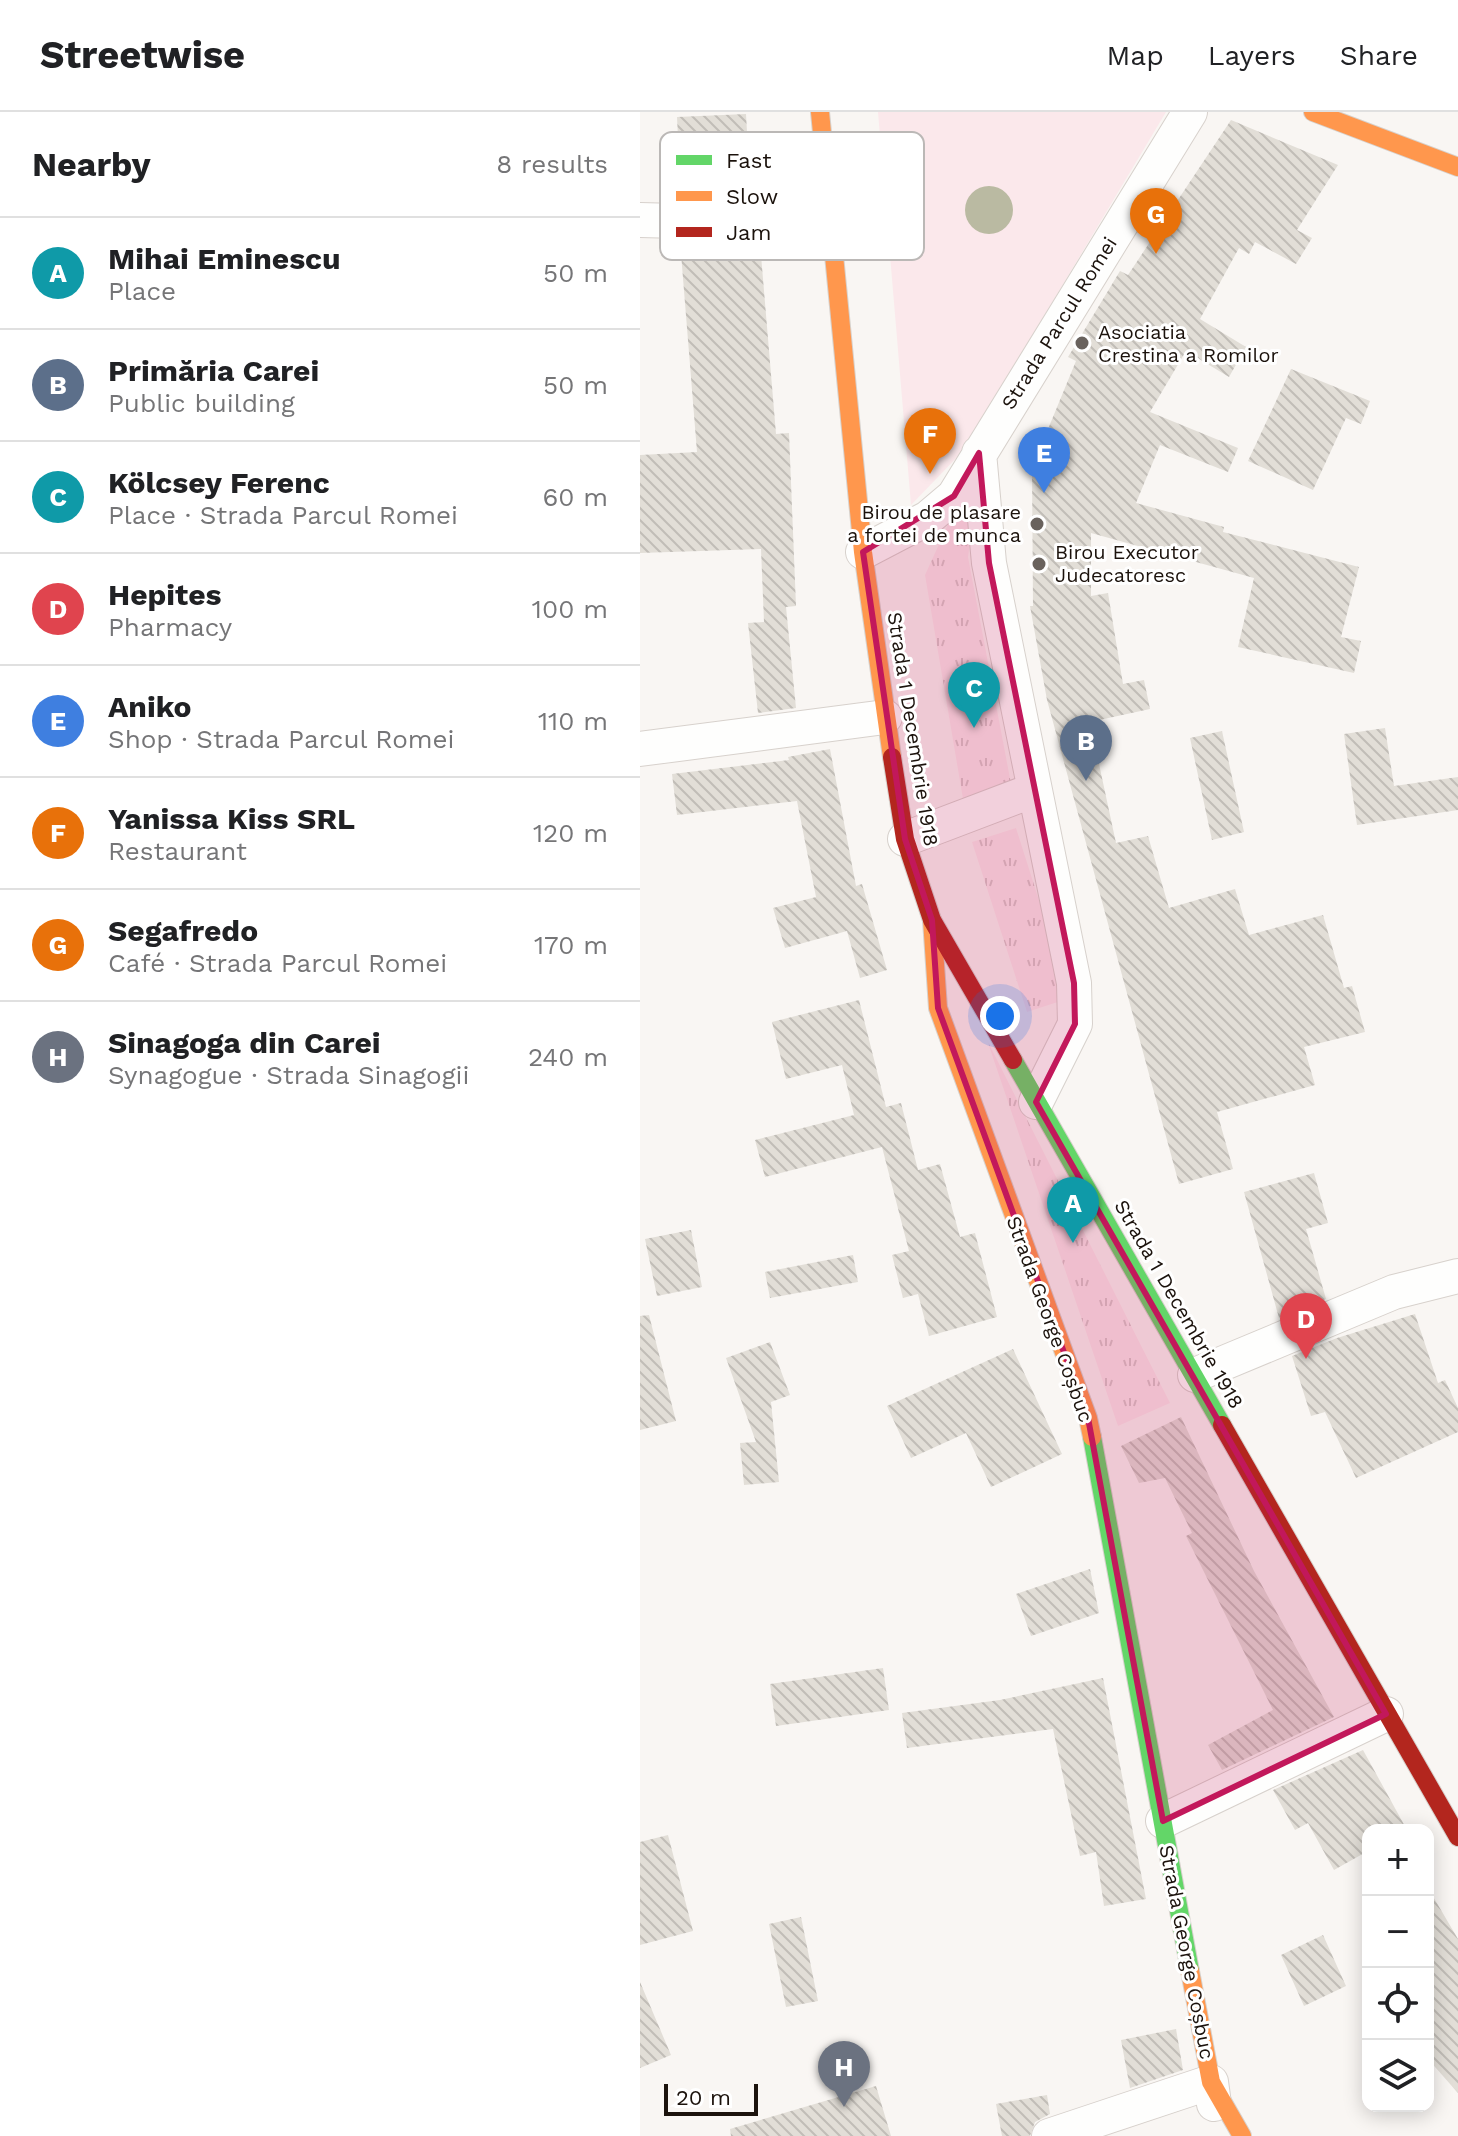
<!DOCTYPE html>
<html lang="en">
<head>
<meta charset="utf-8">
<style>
	:root { --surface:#fff; --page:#f6f6f6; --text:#202124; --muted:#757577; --line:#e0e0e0; --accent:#7c3aed }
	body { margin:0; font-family:"Work Sans",sans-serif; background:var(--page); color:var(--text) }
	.controls { position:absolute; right:24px; bottom:24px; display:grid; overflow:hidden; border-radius:16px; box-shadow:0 4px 20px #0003 }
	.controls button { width:72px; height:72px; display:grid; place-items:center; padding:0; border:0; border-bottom:2px solid var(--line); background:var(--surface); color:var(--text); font:40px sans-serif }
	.scale { position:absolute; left:24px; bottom:20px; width:94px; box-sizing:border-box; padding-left:8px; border:4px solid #1b120c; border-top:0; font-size:22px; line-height:28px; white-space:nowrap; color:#1b120c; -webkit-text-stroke:6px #fff; paint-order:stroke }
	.you { position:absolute; left:360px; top:904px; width:28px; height:28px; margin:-20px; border:6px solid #fff; border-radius:50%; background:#1a73e8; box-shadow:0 0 0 12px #1a73e833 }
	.badge { display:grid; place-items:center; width:52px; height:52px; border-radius:50%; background:var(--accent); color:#fff; font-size:26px; font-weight:700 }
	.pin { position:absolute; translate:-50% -66px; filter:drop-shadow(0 2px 4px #0008) }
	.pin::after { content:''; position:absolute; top:42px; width:28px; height:24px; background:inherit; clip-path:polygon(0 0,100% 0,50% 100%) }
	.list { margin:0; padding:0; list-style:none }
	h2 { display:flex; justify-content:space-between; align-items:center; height:104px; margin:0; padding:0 32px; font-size:34px }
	h2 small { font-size:26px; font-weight:400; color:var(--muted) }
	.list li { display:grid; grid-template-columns:52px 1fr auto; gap:24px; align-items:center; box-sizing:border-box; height:112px; padding:0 32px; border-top:2px solid var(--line) }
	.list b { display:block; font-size:30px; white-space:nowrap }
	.list p { margin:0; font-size:26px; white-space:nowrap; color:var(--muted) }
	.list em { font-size:26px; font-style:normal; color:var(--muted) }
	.icon { flex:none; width:44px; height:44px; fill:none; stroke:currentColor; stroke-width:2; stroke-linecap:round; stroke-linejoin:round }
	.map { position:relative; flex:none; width:818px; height:2024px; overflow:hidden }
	header { display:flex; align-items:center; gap:48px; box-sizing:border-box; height:112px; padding:0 40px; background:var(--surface); border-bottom:2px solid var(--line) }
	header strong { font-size:38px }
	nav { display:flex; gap:44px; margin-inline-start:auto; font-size:28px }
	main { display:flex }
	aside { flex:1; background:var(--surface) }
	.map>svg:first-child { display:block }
	.grass { fill:url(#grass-tufts) }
	.park { fill:#fbe8eb }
	.water { fill:#babaa2 }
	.building { fill:url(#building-back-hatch) }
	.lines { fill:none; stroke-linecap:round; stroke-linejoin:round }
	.street-casing { stroke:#d7d1cc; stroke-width:36 }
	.fast-casing { stroke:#d7d1cc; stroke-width:20 }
	.slow-casing { stroke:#d7d1cc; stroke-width:20 }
	.jam-casing { stroke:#d7d1cc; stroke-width:20 }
	.street { stroke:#fefefd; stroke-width:34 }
	.fast { stroke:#63d668; stroke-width:18 }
	.slow { stroke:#ff974d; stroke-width:18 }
	.jam { stroke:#b3261e; stroke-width:18 }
	.marked { fill:#c2185b; fill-opacity:0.2; stroke:#c2185b; stroke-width:6; stroke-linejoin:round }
	.poi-dot { fill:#69625d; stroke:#fff; stroke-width:3 }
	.labels { text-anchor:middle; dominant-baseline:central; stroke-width:6; stroke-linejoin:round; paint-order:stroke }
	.street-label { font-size:20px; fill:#1b120c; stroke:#fff }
	.poi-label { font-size:20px; fill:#1b120c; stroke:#fff; text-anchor:start }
	.key { fill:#fff; stroke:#bbb8b6; stroke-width:2 }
	.key-label { font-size:22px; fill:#1b120c }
</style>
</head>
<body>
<header>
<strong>Streetwise</strong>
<nav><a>Map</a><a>Layers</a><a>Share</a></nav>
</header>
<main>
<aside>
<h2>Nearby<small>8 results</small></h2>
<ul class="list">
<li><span class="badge" style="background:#0f9aa8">A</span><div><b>Mihai Eminescu</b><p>Place</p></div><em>50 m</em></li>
<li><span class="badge" style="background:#5c6f8a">B</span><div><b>Primăria Carei</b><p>Public building</p></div><em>50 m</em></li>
<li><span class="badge" style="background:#0f9aa8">C</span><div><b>Kölcsey Ferenc</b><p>Place · Strada Parcul Romei</p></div><em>60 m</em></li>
<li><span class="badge" style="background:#e0444e">D</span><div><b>Hepites</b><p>Pharmacy</p></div><em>100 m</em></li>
<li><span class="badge" style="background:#3f7fe0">E</span><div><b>Aniko</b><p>Shop · Strada Parcul Romei</p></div><em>110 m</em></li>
<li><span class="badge" style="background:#e8710a">F</span><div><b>Yanissa Kiss SRL</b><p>Restaurant</p></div><em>120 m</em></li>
<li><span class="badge" style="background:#e8710a">G</span><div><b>Segafredo</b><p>Café · Strada Parcul Romei</p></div><em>170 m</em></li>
<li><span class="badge" style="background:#6b7280">H</span><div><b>Sinagoga din Carei</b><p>Synagogue · Strada Sinagogii</p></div><em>240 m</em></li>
</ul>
</aside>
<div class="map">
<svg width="818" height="2024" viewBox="0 0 818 2024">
	<defs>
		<pattern id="grass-tufts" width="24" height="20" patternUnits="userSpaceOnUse" patternTransform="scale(2)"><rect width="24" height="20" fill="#fbe8eb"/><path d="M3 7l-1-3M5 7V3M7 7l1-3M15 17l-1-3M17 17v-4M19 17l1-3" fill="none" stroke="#d7c6c8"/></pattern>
		<pattern id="building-back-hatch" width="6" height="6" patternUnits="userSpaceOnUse" patternTransform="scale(2)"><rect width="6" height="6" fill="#e2ded7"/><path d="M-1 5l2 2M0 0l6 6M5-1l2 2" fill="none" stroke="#c1bdb7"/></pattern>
	</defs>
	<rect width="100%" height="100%" fill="#f9f6f3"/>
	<!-- grass -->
	<path class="grass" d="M 338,375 L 328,445 L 372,677 L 323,687 L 285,463 L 320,386 Z
		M 376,716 L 430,886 L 387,900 L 332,730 Z
		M 347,928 L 530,1291 L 478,1314 Z"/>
	<!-- park -->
	<path class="park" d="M 238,0 L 526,0 L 324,338 L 271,393 Z"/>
	<!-- water -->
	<path class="water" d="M325 98a24 24 0 1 1 48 0a24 24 0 1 1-48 0Z"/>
	<!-- building -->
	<path class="building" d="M 106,2 L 111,91 L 41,89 L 37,5 Z
		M 591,8 L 698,53 L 657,118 L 672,126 L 656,152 L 615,130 L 609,142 L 599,136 L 560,207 L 606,235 L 589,265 L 546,239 L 510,300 L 598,336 L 588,360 L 520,333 L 496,391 L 584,415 L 583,420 L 719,455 L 701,525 L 721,529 L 714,561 L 598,535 L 614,466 L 451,421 L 451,484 L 468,481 L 483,572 L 504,568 L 510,597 L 450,610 L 476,731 L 508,724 L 529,796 L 595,777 L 609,823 L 683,803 L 704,876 L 712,874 L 725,920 L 664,935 L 675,973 L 577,1000 L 593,1057 L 539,1072 L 407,588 L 390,494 L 393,494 L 392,356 L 436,249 L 428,245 L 480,159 L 488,163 Z
		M 40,129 L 120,131 L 136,322 L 149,321 L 156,494 L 146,495 L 156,596 L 118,601 L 108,511 L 124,510 L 121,437 L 0,441 L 0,343 L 57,340 Z
		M 651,257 L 730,289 L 721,312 L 706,306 L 673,378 L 608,349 Z
		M 745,616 L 754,674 L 818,665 L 818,698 L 717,713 L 704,622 Z
		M 582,619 L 604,720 L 572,728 L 550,626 Z
		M 190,637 L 216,774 L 222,772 L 247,858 L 220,866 L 207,819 L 145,836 L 133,796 L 176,785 L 157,689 L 37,703 L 32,662 L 149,648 L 148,645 Z
		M 219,888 L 246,995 L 261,991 L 278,1058 L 300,1052 L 320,1125 L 335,1121 L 357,1205 L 289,1224 L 278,1182 L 263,1186 L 252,1143 L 269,1139 L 242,1035 L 125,1065 L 115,1028 L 214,1003 L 202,953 L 146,967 L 132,910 Z
		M 674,1061 L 688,1111 L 666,1117 L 686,1187 L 639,1206 L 604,1080 Z
		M 51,1118 L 62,1175 L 17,1184 L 5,1127 Z
		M 213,1143 L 218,1170 L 130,1186 L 125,1160 Z
		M 775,1202 L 798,1271 L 805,1268 L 818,1296 L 818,1320 L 716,1366 L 685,1300 L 671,1304 L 652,1244 L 697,1226 Z
		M 9,1203 L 36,1309 L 0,1318 L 0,1204 Z
		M 130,1230 L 150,1283 L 131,1290 L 139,1370 L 104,1373 L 100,1331 L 116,1330 L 86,1246 Z
		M 373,1237 L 422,1342 L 351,1375 L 326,1321 L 271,1346 L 247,1294 Z
		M 541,1305 L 614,1459 L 694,1605 L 582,1658 L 568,1633 L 633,1598 L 546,1424 L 552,1421 L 525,1366 L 499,1371 L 481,1334 Z
		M 450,1457 L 459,1501 L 391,1524 L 376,1482 Z
		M 243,1556 L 249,1598 L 136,1614 L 130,1572 Z
		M 463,1566 L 506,1787 L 464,1794 L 456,1740 L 440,1744 L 413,1617 L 267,1636 L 262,1601 L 360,1588 Z
		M 723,1638 L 767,1718 L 728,1718 L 728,1739 L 694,1758 L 668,1711 L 655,1718 L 633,1678 Z
		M 28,1723 L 53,1819 L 0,1833 L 0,1730 Z
		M 788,1776 L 818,1827 L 818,1981 L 788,1947 Z
		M 161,1805 L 178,1889 L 146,1895 L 129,1812 Z
		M 683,1823 L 706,1874 L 664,1894 L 641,1843 Z
		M 0,1870 L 31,1943 L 0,1956 Z
		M 536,1917 L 543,1958 L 490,1976 L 481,1928 Z
		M 236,1974 L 251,2024 L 91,2024 L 90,2017 Z
		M 407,1983 L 410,2002 L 395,2010 L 390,2024 L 362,2024 L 356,1992 Z"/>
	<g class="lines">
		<defs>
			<path id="street" d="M 0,108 L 190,113
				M 339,341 L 349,451 L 434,871 L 435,912 L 396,990
				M 223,440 L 288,406 L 314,384 L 550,0
				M 0,637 L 245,605
				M 265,727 L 394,678
				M 555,1263 L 754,1180 L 818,1164
				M 523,1709 L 746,1602
				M 409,2024 L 571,1970 L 574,1992"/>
			<path id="fast" d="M 373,948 L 582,1313
				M 452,1325 L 550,1859"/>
			<path id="slow" d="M 180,0 L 223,440 L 252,645
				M 673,0 L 818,55
				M 292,808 L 298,896 L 448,1306 L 452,1325
				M 550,1859 L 571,1970 L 602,2024"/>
			<path id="jam" d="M 252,645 L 265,727 L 292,808 L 373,948
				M 582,1313 L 818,1725"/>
		</defs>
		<!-- street casing -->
		<use href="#street" class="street-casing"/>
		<!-- fast casing -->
		<use href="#fast" class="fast-casing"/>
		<!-- slow casing -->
		<use href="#slow" class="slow-casing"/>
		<!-- jam casing -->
		<use href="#jam" class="jam-casing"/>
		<!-- street -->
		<use href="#street" class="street"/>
		<!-- fast -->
		<use href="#fast" class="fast"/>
		<!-- slow -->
		<use href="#slow" class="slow"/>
		<!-- jam -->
		<use href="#jam" class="jam"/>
	</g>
	<!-- marked area -->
	<path class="marked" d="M 339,341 L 349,451 L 434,871 L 435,912 L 396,990 L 746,1602 L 523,1709 L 448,1306 L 298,896 L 292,808 L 265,727 L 223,440 L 314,384 Z"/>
	<!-- markers -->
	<g class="poi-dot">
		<circle cx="442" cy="231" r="8"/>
		<circle cx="397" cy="412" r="8"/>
		<circle cx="399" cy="452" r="8"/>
	</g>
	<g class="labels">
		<!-- street labels -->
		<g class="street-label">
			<text transform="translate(419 211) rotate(-58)">Strada Parcul Romei</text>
			<text transform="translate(273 617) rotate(81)">Strada 1 Decembrie 1918</text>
			<text transform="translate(539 1192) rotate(60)">Strada 1 Decembrie 1918</text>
			<text transform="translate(410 1207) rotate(70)">Strada George Coșbuc</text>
			<text transform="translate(547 1840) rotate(79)">Strada George Coșbuc</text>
		</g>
		<!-- poi labels -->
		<g class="poi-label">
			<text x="458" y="220">Asociatia<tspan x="458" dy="23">Crestina a Romilor</tspan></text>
			<text x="381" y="400" text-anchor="end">Birou de plasare<tspan x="381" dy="23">a fortei de munca</tspan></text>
			<text x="415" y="440">Birou Executor<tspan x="415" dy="23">Judecatoresc</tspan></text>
		</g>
	</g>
	<!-- legend -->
	<rect x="20" y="20" width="264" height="128" rx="12" class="key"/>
	<rect x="36" y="43" width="36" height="10" fill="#63d668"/>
	<rect x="36" y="79" width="36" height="10" fill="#ff974d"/>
	<rect x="36" y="115" width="36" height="10" fill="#b3261e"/>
	<g class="key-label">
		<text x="86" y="56">Fast</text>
		<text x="86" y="92">Slow</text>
		<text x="86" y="128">Jam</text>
	</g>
</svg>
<div class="controls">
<button>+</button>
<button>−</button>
<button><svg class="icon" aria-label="locate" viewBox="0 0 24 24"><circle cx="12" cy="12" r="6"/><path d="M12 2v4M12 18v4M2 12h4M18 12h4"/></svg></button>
<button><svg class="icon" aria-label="layers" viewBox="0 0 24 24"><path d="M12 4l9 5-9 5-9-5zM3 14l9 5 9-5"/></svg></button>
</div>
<div class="scale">20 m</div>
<div class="you"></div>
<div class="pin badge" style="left:433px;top:1131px;background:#0f9aa8">A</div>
<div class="pin badge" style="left:446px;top:669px;background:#5c6f8a">B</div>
<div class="pin badge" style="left:334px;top:616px;background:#0f9aa8">C</div>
<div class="pin badge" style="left:666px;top:1247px;background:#e0444e">D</div>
<div class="pin badge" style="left:404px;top:381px;background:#3f7fe0">E</div>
<div class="pin badge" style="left:290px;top:362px;background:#e8710a">F</div>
<div class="pin badge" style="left:516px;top:142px;background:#e8710a">G</div>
<div class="pin badge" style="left:204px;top:1995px;background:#6b7280">H</div>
</div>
</main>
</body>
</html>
